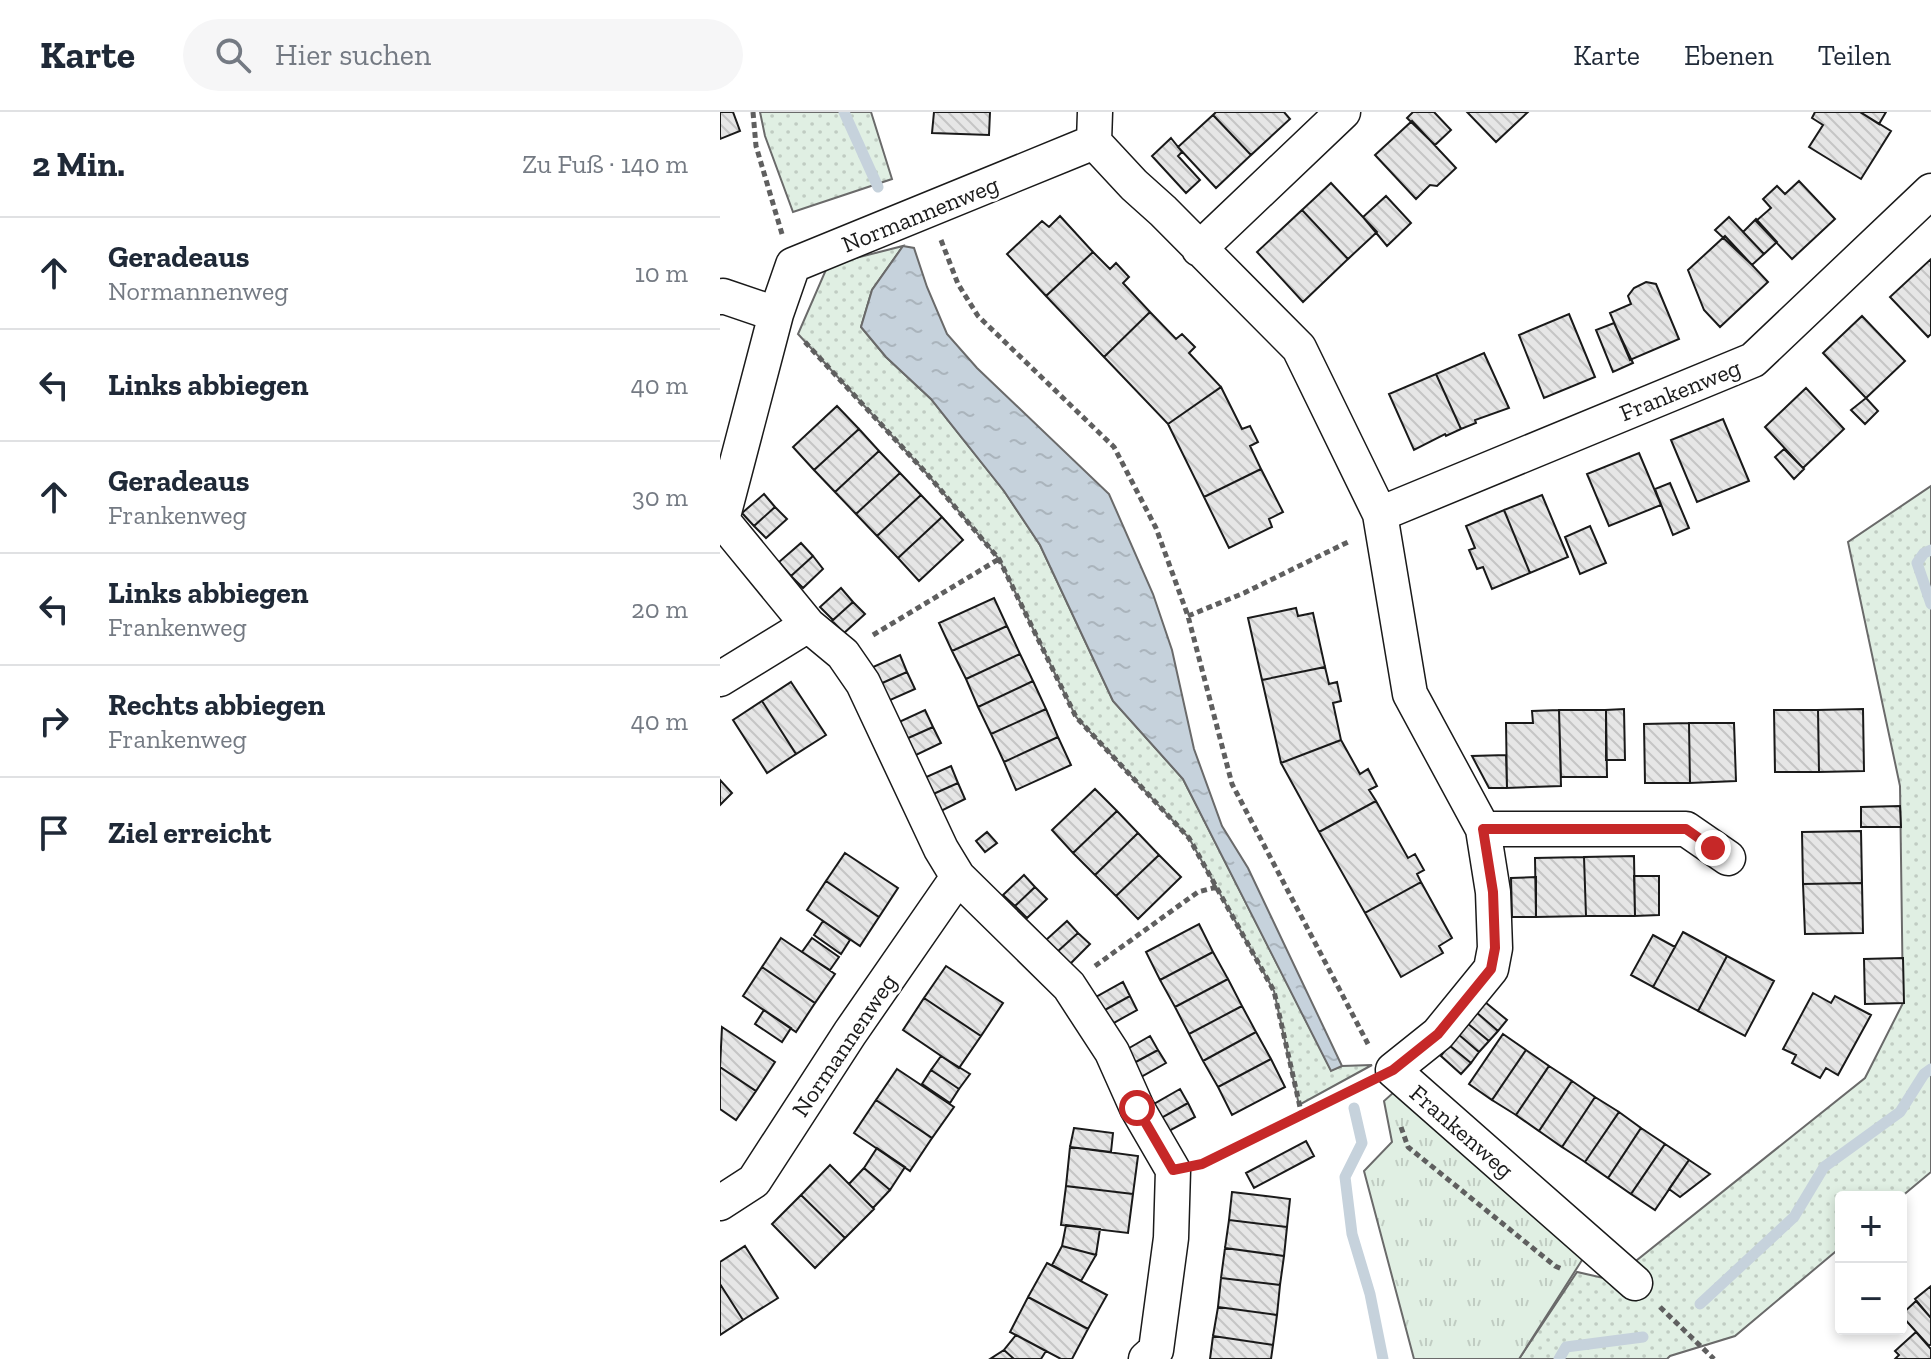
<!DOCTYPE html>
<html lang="de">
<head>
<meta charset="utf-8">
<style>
	:root { --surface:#fff; --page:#f6f6f7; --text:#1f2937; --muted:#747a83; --line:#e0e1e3 }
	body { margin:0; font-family:"Zilla Slab",serif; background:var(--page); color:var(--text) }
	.controls { position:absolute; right:24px; bottom:24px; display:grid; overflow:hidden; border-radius:8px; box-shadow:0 4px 12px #0003 }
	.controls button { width:72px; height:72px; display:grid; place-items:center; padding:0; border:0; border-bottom:2px solid var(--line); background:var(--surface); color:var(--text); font:40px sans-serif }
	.stop { position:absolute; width:24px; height:24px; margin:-18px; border:6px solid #c62828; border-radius:50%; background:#fff }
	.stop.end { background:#c62828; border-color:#fff; box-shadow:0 2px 8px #0008 }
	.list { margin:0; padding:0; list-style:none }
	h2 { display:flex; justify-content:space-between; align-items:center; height:104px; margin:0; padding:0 32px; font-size:34px }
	h2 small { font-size:26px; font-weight:400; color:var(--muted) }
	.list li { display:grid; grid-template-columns:52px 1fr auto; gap:24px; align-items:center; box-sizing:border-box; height:112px; padding:0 32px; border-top:2px solid var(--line) }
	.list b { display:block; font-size:30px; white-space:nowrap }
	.list p { margin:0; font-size:26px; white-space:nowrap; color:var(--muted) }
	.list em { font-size:26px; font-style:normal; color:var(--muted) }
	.icon { flex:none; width:44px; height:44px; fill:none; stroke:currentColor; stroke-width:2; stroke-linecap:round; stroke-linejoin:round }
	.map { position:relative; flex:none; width:1211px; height:1247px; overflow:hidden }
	header { display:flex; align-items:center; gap:48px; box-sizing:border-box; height:112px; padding:0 40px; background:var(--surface); border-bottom:2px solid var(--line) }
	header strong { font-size:38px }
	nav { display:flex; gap:44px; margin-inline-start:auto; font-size:28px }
	.search { width:560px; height:72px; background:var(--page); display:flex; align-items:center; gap:20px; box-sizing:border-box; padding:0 28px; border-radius:44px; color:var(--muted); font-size:30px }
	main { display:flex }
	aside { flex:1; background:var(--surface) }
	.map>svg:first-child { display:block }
	.grass { fill:url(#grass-dots); stroke:#6a6a6a; stroke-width:2 }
	.park { fill:url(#park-tufts); stroke:#6a6a6a; stroke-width:2 }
	.water { fill:url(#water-ripples); stroke:#6a6a6a; stroke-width:2 }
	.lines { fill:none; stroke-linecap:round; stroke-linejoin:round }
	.stream { stroke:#c6d2dc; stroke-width:11 }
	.building { fill:url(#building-back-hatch); stroke:#1a1a1a; stroke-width:2 }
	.minor-casing { stroke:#1a1a1a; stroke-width:37 }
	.path { stroke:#5f5f5f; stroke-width:5; stroke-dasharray:6 4; stroke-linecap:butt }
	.minor { stroke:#fff; stroke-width:34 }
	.route { stroke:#c62828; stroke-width:10 }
	.labels { text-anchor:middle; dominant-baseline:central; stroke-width:6; stroke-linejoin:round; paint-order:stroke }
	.street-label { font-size:24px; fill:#1a1a1a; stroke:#fff }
</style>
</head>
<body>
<header>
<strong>Karte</strong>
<div class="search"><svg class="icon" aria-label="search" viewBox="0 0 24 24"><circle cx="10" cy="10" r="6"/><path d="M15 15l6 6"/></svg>Hier suchen</div>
<nav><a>Karte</a><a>Ebenen</a><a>Teilen</a></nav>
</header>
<main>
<aside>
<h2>2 Min.<small>Zu Fuß · 140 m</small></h2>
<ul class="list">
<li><svg class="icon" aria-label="ahead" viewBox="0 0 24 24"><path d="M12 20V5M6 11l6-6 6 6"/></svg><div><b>Geradeaus</b><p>Normannenweg</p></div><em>10 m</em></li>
<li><svg class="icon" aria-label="left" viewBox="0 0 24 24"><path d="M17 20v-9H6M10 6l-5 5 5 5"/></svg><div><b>Links abbiegen</b></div><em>40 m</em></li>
<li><svg class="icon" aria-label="ahead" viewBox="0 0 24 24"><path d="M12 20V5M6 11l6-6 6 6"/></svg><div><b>Geradeaus</b><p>Frankenweg</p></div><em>30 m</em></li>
<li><svg class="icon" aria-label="left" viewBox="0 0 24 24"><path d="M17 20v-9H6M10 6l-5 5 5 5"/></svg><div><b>Links abbiegen</b><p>Frankenweg</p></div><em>20 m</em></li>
<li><svg class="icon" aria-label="right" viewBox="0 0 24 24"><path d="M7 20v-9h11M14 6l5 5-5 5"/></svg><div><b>Rechts abbiegen</b><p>Frankenweg</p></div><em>40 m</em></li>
<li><svg class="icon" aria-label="arrive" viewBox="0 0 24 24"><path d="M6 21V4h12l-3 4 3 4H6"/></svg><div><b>Ziel erreicht</b></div></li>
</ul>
</aside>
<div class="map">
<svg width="1211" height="1247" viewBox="0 0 1211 1247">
	<defs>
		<pattern id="grass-dots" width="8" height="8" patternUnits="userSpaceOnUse" patternTransform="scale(2)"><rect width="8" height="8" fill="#e0efe3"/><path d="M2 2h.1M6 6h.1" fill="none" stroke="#c0ccc2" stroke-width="1.8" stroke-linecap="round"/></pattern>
		<pattern id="park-tufts" width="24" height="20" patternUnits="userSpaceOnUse" patternTransform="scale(2)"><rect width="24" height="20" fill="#e0efe3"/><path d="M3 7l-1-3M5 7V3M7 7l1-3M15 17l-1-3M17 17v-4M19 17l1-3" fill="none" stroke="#c0ccc2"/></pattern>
		<pattern id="water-ripples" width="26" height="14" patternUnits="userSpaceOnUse" patternTransform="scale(2)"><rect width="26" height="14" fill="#c6d2dc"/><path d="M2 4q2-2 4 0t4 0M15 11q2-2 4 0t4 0" fill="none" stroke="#aab4bc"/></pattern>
		<pattern id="building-back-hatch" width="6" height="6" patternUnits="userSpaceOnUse" patternTransform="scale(2)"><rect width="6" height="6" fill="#e6e6e6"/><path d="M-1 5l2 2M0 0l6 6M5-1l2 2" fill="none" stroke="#c5c5c5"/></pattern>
	</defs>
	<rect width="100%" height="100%" fill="#fff"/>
	<!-- grass -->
	<path class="grass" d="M 40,0 L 151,0 L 172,67 L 73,100 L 45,24 Z
		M 183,134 L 152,178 L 141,215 L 166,245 L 211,287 L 284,379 L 320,433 L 393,589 L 463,667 L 611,958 L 622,954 L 652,953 L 579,993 L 554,879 L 469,726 L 356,605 L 279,447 L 208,363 L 78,222 L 108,153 Z
		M 1211,374 L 1211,1060 L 1181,1085 L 1121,1085 L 1121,1135 L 1015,1224 L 950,1244 L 947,1247 L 799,1247 L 857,1160 L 892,1168 L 1145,966 L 1183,891 L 1180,674 L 1128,430 Z"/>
	<!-- park -->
	<path class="park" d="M 674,980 L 864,1145 L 799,1247 L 694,1247 L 644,1059 L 672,1030 L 664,989 Z"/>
	<!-- water -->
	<path class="water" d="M 183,134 L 194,136 L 207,175 L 227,222 L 257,256 L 389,382 L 433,482 L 452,538 L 474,637 L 502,714 L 528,756 L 622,954 L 611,959 L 463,667 L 393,589 L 320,433 L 284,379 L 211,287 L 166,245 L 141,215 L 152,178 Z"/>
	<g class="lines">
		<!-- stream -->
		<path class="stream" d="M 124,0 L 158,75
			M 1211,438 L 1204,441 L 1197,451 L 1211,492
			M 634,996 L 642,1031 L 625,1065 L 632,1122 L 650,1182 L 663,1247
			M 980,1192 L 1074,1105 L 1104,1055 L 1180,1000 L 1204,962 L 1211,957
			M 839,1247 L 846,1235 L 923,1225"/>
	</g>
	<!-- building -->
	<path class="building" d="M 0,0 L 13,0 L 20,19 L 0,27 Z
		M 214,0 L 270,0 L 269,23 L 212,21 Z
		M 496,0 L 564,0 L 570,7 L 531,43 L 493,3 Z
		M 693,0 L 714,0 L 731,18 L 715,33 L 687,6 Z
		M 747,0 L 808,0 L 776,30 Z
		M 1095,0 L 1140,0 L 1171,19 L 1141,67 L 1089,35 L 1103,13 L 1092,6 Z
		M 1140,0 L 1166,0 L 1159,12 Z
		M 493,3 L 531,43 L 496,76 L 458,35 Z
		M 692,9 L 736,56 L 717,74 L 710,73 L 696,87 L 655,43 Z
		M 451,26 L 462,40 L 458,44 L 480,68 L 466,81 L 432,44 Z
		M 1079,69 L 1115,107 L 1072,147 L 1036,109 L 1051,96 L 1043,87 L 1057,74 L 1065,82 Z
		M 611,71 L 657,120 L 628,147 L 582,98 Z
		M 666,84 L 691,111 L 667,134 L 643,105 Z
		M 582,98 L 628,147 L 583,190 L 537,140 Z
		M 340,104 L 373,140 L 326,184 L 287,142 L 322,109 L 329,115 Z
		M 1009,105 L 1044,142 L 1032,153 L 995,118 Z
		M 1036,107 L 1057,130 L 1044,142 L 1023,120 Z
		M 1005,124 L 1048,170 L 1000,215 L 984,198 L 968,158 Z
		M 373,140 L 390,157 L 396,151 L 409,165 L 403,171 L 430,200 L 384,245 L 326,184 Z
		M 1211,147 L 1211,222 L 1208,225 L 1170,185 Z
		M 926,170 L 936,172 L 959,227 L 910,248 L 890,201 L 911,192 L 908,184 L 914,176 Z
		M 430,200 L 456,227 L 462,222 L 475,235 L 469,241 L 501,275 L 448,312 L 384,245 Z
		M 849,202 L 875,265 L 824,286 L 799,223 Z
		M 1142,204 L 1185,249 L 1146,286 L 1103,241 Z
		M 894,211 L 913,251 L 893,260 L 876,218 Z
		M 764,241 L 789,296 L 755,308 L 756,311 L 741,317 L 716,262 Z
		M 716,262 L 741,317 L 726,324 L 725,322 L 694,338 L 669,282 Z
		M 501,275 L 522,317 L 530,314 L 538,330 L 530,334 L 541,357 L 484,385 L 448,312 Z
		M 1086,276 L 1124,317 L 1083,356 L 1045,315 Z
		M 1146,286 L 1158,299 L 1145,312 L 1131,298 Z
		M 117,294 L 139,317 L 94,358 L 73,335 Z
		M 1003,307 L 1029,369 L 977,390 L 951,328 Z
		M 139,317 L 159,339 L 115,380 L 94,358 Z
		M 1064,337 L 1084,357 L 1074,367 L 1055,345 Z
		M 159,339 L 180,361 L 136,402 L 115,380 Z
		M 919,341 L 941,393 L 889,414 L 867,362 Z
		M 541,357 L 563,400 L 549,407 L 552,415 L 509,436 L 484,385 Z
		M 180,361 L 201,383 L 157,424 L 136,402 Z
		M 950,371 L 969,416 L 953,423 L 935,377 Z
		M 44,382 L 55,395 L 34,414 L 22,401 Z
		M 201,383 L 222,405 L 178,446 L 157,424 Z
		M 822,383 L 848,445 L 810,461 L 784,398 Z
		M 55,395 L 67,407 L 46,426 L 34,414 Z
		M 784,398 L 810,461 L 772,477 L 763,455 L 757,457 L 749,438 L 755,436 L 746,414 Z
		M 222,405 L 243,428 L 199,469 L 178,446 Z
		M 870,414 L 886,451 L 860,462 L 845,425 Z
		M 81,431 L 93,444 L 71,464 L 59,450 Z
		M 93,444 L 103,457 L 83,476 L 71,464 Z
		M 121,476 L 133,490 L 113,508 L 100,495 Z
		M 274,486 L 287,514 L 232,539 L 219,511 Z
		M 133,490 L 145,502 L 124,521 L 112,509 Z
		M 576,496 L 578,504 L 593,501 L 605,555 L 542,568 L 528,506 Z
		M 287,514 L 300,542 L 246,567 L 232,539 Z
		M 300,542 L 313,569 L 258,595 L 246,567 Z
		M 180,543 L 187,560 L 160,572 L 153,555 Z
		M 605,555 L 609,572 L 617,570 L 621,589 L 613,591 L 621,628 L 561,651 L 542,568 Z
		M 187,560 L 195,577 L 168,589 L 160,572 Z
		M 313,569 L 326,597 L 271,622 L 258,595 Z
		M 71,570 L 106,623 L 76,642 L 42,589 Z
		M 42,589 L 76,642 L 47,661 L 13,608 Z
		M 326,597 L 338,625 L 284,650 L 271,622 Z
		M 904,597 L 905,648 L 886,648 L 886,598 Z
		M 1143,597 L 1144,659 L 1099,660 L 1098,598 Z
		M 205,598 L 213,615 L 186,627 L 179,610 Z
		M 839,598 L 886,598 L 887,665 L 841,665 Z
		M 839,598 L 841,674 L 787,676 L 786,611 L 813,611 L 812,599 Z
		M 1054,598 L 1098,598 L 1099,660 L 1055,660 Z
		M 969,611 L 970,671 L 925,671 L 924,612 Z
		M 969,611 L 1014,611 L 1016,669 L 970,671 Z
		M 213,615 L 221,631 L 194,644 L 186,627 Z
		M 338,625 L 351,653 L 296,678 L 284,650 Z
		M 621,628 L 640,662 L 648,657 L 657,674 L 649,678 L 656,689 L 599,720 L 561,651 Z
		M 786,643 L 787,676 L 769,676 L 752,644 Z
		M 231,654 L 238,671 L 211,683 L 204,666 Z
		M 0,668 L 12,681 L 0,693 Z
		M 238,671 L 245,687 L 219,700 L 211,683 Z
		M 375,677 L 397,699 L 353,741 L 332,718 Z
		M 656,689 L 688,746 L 695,742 L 704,758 L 697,762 L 701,770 L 645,801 L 599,720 Z
		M 1180,694 L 1181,715 L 1141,715 L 1141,695 Z
		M 397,699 L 418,721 L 375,763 L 353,741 Z
		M 1141,719 L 1142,771 L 1083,772 L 1082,720 Z
		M 267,720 L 277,731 L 265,740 L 256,729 Z
		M 418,721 L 439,743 L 396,784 L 375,763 Z
		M 125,741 L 178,776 L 159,805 L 106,769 Z
		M 439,743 L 461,765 L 418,807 L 396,784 Z
		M 914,744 L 915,804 L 866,804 L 864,745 Z
		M 864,745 L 866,804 L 816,805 L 815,746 Z
		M 304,763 L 315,775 L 295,794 L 283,783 Z
		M 914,764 L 939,764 L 939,803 L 915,804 Z
		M 816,765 L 816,805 L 792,805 L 791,766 Z
		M 106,769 L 159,805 L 140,834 L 87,798 Z
		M 701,770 L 732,826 L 719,834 L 723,841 L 681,865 L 645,801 Z
		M 1142,771 L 1143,821 L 1085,822 L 1083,772 Z
		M 315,775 L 327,787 L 307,806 L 295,794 Z
		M 103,809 L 130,828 L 121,842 L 94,823 Z
		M 347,809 L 358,821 L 337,840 L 326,828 Z
		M 479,812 L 493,840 L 440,868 L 426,840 Z
		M 963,820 L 1007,844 L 978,899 L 933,875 Z
		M 358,821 L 370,832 L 350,852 L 337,840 Z
		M 933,823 L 955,835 L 933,875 L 911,863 Z
		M 61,826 L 115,862 L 95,891 L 42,855 Z
		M 92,826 L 119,845 L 110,858 L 82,840 Z
		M 493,840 L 508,867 L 455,895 L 440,868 Z
		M 1007,844 L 1054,869 L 1025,924 L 978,899 Z
		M 1183,846 L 1184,891 L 1145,892 L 1144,847 Z
		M 226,854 L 283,891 L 261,924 L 204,886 Z
		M 42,855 L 95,891 L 76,920 L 23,884 Z
		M 508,867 L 522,894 L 469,922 L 455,895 Z
		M 403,870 L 410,884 L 383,899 L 376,885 Z
		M 1093,881 L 1111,891 L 1115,884 L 1151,903 L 1118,963 L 1106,956 L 1100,966 L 1072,951 L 1076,943 L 1063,937 Z
		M 410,884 L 417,898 L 390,913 L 383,899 Z
		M 204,886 L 261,924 L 239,956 L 183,918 Z
		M 765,890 L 787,908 L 778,919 L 756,900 Z
		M 522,894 L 536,920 L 483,949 L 469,922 Z
		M 44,898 L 71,916 L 62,930 L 35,912 Z
		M 756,900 L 778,919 L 769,929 L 747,911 Z
		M 747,911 L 769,929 L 759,940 L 738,922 Z
		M 2,915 L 55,950 L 36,979 L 0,955 Z
		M 536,920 L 551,947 L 498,975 L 483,949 Z
		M 738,922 L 759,940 L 751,951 L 729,933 Z
		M 783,922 L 806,938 L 772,988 L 749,972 Z
		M 430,924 L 438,938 L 412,952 L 404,939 Z
		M 729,933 L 751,951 L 741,962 L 721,944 Z
		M 438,938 L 446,951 L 419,966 L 412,952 Z
		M 806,938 L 829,954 L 796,1003 L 772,988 Z
		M 221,944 L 250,962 L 239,977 L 211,958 Z
		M 551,947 L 565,975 L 512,1003 L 498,975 Z
		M 829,954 L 852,969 L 819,1019 L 796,1003 Z
		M 0,955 L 36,979 L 16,1008 L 0,997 Z
		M 177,957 L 234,995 L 212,1026 L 156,988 Z
		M 211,958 L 239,977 L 230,991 L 202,972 Z
		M 852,969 L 875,985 L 842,1035 L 819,1019 Z
		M 460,977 L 468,991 L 441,1006 L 434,992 Z
		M 875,985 L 899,1000 L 865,1050 L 842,1035 Z
		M 156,988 L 212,1026 L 190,1059 L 134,1021 Z
		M 468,991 L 475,1005 L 449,1019 L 441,1006 Z
		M 899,1000 L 921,1016 L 888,1066 L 865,1050 Z
		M 354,1016 L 393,1021 L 391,1040 L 350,1035 Z
		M 921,1016 L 945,1032 L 911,1082 L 888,1066 Z
		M 586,1029 L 594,1044 L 534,1076 L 526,1061 Z
		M 945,1032 L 969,1048 L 935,1098 L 911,1082 Z
		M 350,1035 L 418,1044 L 413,1082 L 346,1074 Z
		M 157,1036 L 185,1055 L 170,1078 L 144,1056 Z
		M 969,1048 L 990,1062 L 960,1085 L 949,1077 Z
		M 110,1053 L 154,1097 L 125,1126 L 81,1083 Z
		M 144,1056 L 170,1078 L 153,1096 L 129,1072 Z
		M 346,1074 L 413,1082 L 408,1121 L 341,1113 Z
		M 512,1080 L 570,1087 L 567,1115 L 509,1108 Z
		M 81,1083 L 125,1126 L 95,1156 L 52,1112 Z
		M 509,1108 L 567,1115 L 564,1144 L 505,1136 Z
		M 346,1113 L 380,1117 L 376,1143 L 342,1134 Z
		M 25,1134 L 58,1186 L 23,1208 L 0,1172 L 0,1150 Z
		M 342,1134 L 376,1143 L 361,1169 L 332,1153 Z
		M 505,1136 L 564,1144 L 560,1173 L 501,1166 Z
		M 327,1151 L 387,1183 L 368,1217 L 308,1185 Z
		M 501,1166 L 560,1173 L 557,1203 L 498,1195 Z
		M 0,1172 L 23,1208 L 0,1223 Z
		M 1211,1174 L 1211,1206 L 1195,1187 Z
		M 308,1185 L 368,1217 L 352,1247 L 341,1247 L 290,1220 Z
		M 1196,1189 L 1211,1206 L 1211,1232 L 1209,1234 L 1181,1203 Z
		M 498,1195 L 557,1203 L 553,1233 L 493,1224 Z
		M 1196,1220 L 1211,1237 L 1211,1247 L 1175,1247 L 1179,1243 L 1175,1239 Z
		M 296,1223 L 326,1239 L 321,1247 L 294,1247 L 284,1238 Z
		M 493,1224 L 553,1233 L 551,1247 L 490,1247 Z
		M 284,1238 L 294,1247 L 270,1247 Z"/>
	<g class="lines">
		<defs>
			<path id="minor" d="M 375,0 L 374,30 L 414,73 L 443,99 L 579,236 L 660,402 L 690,582 L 763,717 L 773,780 L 775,836 L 771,857 L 718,922 L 673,958 L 915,1171
				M 374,30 L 73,153 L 56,202 L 2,408 L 88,513 L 123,542 L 143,571 L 221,737 L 238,765 L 349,874 L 392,940 L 417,996 L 453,1058 L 451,1126 L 436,1238 L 426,1247
				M 479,137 L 623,0
				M 0,185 L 3,184 L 56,202
				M 660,402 L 1033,248 L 1211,79
				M 0,567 L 88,513
				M 763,717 L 966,717 L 1008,746
				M 0,1091 L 34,1069 L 130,921 L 238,765"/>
		</defs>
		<!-- minor casing -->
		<use href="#minor" class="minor-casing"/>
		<!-- path -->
		<path class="path" d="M 33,0 L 36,34 L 62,122
			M 221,128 L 238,172 L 258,204 L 394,335 L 436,416 L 468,504 L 512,672 L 648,932
			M 85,230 L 208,363 L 279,447 L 356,605 L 469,726 L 554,879 L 582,1004
			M 468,504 L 524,481 L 630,429
			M 153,523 L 279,447
			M 375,854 L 478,780 L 497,775
			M 681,1015 L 688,1035 L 835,1154 L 842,1157
			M 487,1049 L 643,971
			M 940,1195 L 994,1247"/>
		<!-- minor -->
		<use href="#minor" class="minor"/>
	</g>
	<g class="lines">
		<!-- route -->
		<path class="route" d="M 417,996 L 453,1058 L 482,1052 L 673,958 L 718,922 L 771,857 L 775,836 L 773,780 L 763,717 L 966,717 L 993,736"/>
	</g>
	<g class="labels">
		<!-- street labels -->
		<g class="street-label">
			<text transform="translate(200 102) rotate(-22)">Normannenweg</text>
			<text transform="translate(960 278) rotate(-22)">Frankenweg</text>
			<text transform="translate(124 933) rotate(-56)">Normannenweg</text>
			<text transform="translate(742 1019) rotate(41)">Frankenweg</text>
		</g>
	</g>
</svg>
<div class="controls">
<button>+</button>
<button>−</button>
</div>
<div class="stop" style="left:417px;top:996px"></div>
<div class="stop end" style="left:993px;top:736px"></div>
</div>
</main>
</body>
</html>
